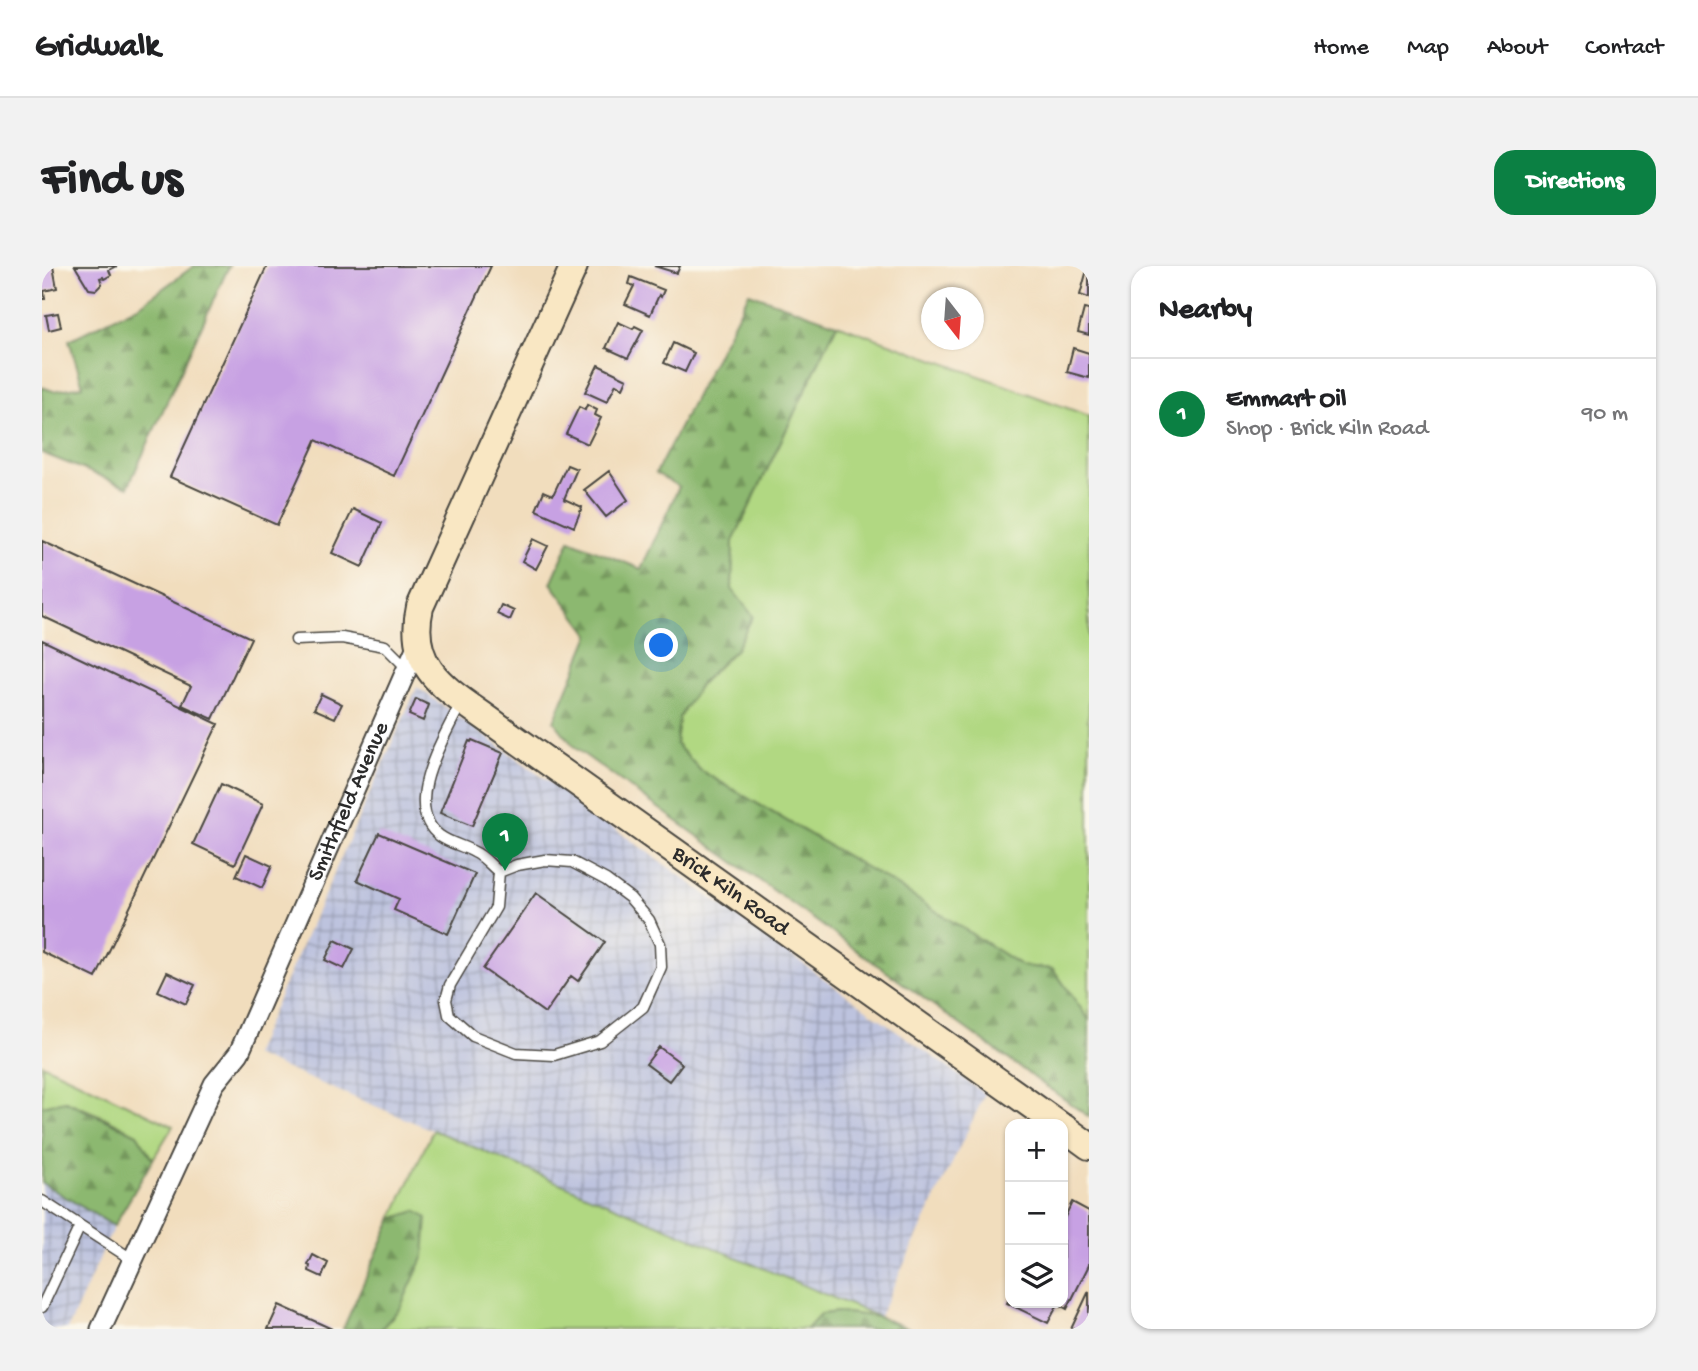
<!DOCTYPE html>
<html lang="en">
<head>
<meta charset="utf-8">
<style>
	:root { --surface:#fff; --page:#f2f2f2; --text:#202124; --muted:#757577; --line:#e0e0e0; --accent:#0b8043 }
	body { margin:0; font-family:"Gochi Hand",sans-serif; background:var(--page); color:var(--text) }
	.controls { position:absolute; right:21px; bottom:21px; display:grid; overflow:hidden; border-radius:14px; box-shadow:0 2px 5px #0004 }
	.controls button { width:63px; height:63px; display:grid; place-items:center; padding:0; border:0; border-bottom:2px solid var(--line); background:var(--surface); color:var(--text); font:35px sans-serif }
	.compass { position:absolute; left:879px; top:21px; width:63px; height:63px; border-radius:50%; background:var(--surface); box-shadow:0 2px 5px #0004; rotate:163deg }
	.you { position:absolute; left:620px; top:380px; width:24px; height:24px; margin:-18px; border:5px solid #fff; border-radius:50%; background:#1a73e8; box-shadow:0 0 0 10px #1a73e833 }
	.badge { display:grid; place-items:center; width:46px; height:46px; border-radius:50%; background:var(--accent); color:#fff; font-size:23px; font-weight:700 }
	.pin { position:absolute; translate:-50% -58px; filter:drop-shadow(0 2px 4px #0008) }
	.pin::after { content:''; position:absolute; top:37px; width:24px; height:21px; background:inherit; clip-path:polygon(0 0,100% 0,50% 100%) }
	.list { margin:0; padding:0; list-style:none }
	h2 { display:flex; justify-content:space-between; align-items:center; height:91px; margin:0; padding:0 28px; font-size:30px }
	h2 small { font-size:23px; font-weight:400; color:var(--muted) }
	.list li { display:grid; grid-template-columns:46px 1fr auto; gap:21px; align-items:center; box-sizing:border-box; height:112px; padding:0 28px; border-top:2px solid var(--line) }
	.list b { display:block; font-size:26px; white-space:nowrap }
	.list p { margin:0; font-size:23px; white-space:nowrap; color:var(--muted) }
	.list em { font-size:23px; font-style:normal; color:var(--muted) }
	.icon { flex:none; width:38px; height:38px; fill:none; stroke:currentColor; stroke-width:2; stroke-linecap:round; stroke-linejoin:round }
	.map { position:relative; flex:none; width:1047px; height:1063px; overflow:hidden; border-radius:21px }
	header { display:flex; align-items:center; gap:42px; box-sizing:border-box; height:98px; padding:0 35px; background:var(--surface); border-bottom:2px solid var(--line) }
	header strong { font-size:33px }
	nav { display:flex; gap:38px; margin-inline-start:auto; font-size:24px }
	.intro { display:flex; align-items:center; justify-content:space-between; box-sizing:border-box; height:168px; padding:0 42px }
	h1 { margin:0; font-size:49px }
	.button { padding:18px 32px; border-radius:21px; background:var(--accent); color:#fff; font-size:24px; font-weight:700 }
	main { display:flex; gap:42px; padding:0 42px }
	aside { flex:1; background:var(--surface); border-radius:21px; box-shadow:0 2px 5px #0004 }
	.map>svg:first-child { display:block }
	.industrial { fill:url(#industrial-grid) }
	.green { fill:#b1d882; stroke:#6e8256; stroke-width:2 }
	.forest { fill:url(#forest-firs); stroke:#5c724e; stroke-width:2 }
	.building { fill:#c7a1e3 }
	.lines { fill:none; stroke-linecap:round; stroke-linejoin:round }
	.lane-casing { stroke:#494641; stroke-width:13 }
	.street-casing { stroke:#494641; stroke-width:23 }
	.secondary-casing { stroke:#494641; stroke-width:30 }
	.lane { stroke:#fff; stroke-width:10 }
	.street { stroke:#fff; stroke-width:19 }
	.secondary { stroke:#f9e7c3; stroke-width:26 }
	.labels { text-anchor:middle; dominant-baseline:central; stroke-width:5; stroke-linejoin:round; paint-order:stroke }
	.street-label { font-size:23px; fill:#2b2b2b; stroke:#fbf7ec }
</style>
</head>
<body>
<header>
<strong>Gridwalk</strong>
<nav><a>Home</a><a>Map</a><a>About</a><a>Contact</a></nav>
</header>
<div class="intro"><h1>Find us</h1><a class="button">Directions</a></div>
<main>
<div class="map">
<svg width="1047" height="1063" viewBox="0 0 1047 1063">
	<defs>
		<pattern id="industrial-grid" width="8" height="8" patternUnits="userSpaceOnUse" patternTransform="scale(1.75)"><rect width="8" height="8" fill="#bdc3de"/><path d="M0 4h8M4 0v8" fill="none" stroke="#9a9fb4"/></pattern>
		<pattern id="forest-firs" width="22" height="20" patternUnits="userSpaceOnUse" patternTransform="scale(1.75)"><rect width="22" height="20" fill="#8cb870"/><path d="M5 1l3.5 6h-7zM16 11l3.5 6h-7z" fill="#73965c"/></pattern>
	</defs>
	<rect width="100%" height="100%" fill="#fbf7ec"/>
	<filter id="ink" filterUnits="userSpaceOnUse"><feTurbulence type="fractalNoise" baseFrequency=".0143" numOctaves="2"/><feDisplacementMap in="SourceGraphic" scale="14" xChannelSelector="R" yChannelSelector="G"/><feConvolveMatrix kernelMatrix="1 2 1 2 8 2 1 2 1" color-interpolation-filters="sRGB"/></filter>
	<filter id="wash" filterUnits="userSpaceOnUse"><feTurbulence type="fractalNoise" baseFrequency=".00686" numOctaves="4" result="noise"/><feDisplacementMap in="SourceGraphic" scale="28" xChannelSelector="R" yChannelSelector="G"/><feGaussianBlur stdDeviation="1.57" result="paint"/><feColorMatrix in="noise" values="0 0 0 0 0 0 0 0 0 0 0 0 0 0 0 0 0 1.4 0 .05"/><feComposite in="paint" operator="in"/></filter>
	<g filter="url(#wash)">
		<rect width="100%" height="100%" fill="#f1ddbd"/>
		<!-- industrial -->
		<path class="industrial" d="M 375,421 L 943,828 L 837,1051 L 211,789 Z
			M 0,917 L 72,960 L 26,1063 L 0,1063 Z"/>
		<!-- green -->
		<path class="green" d="M 795,58 L 1047,150 L 1047,447 L 1045,454 L 1047,455 L 1047,754 L 1011,703 L 980,700 L 842,612 L 658,504 L 634,478 L 637,452 L 659,417 L 694,383 L 690,323 L 691,275 Z
			M 0,798 L 131,860 L 111,893 L 95,868 L 62,851 L 24,835 L 0,840 Z
			M 391,864 L 837,1051 L 796,1046 L 779,1048 L 765,1063 L 339,1063 L 358,1042 L 374,945 L 350,953 Z"/>
		<!-- forest -->
		<path class="forest" d="M 152,0 L 187,0 L 86,221 L 0,187 L 0,121 L 11,125 L 41,120 L 27,74 L 98,39 Z
			M 707,27 L 795,58 L 691,275 L 690,323 L 711,350 L 694,383 L 659,417 L 637,452 L 634,478 L 658,504 L 842,612 L 980,700 L 1011,703 L 1047,754 L 1047,851 L 533,482 L 512,455 L 548,369 L 509,317 L 528,274 L 599,303 L 637,221 L 614,207 Z
			M 23,835 L 95,868 L 111,893 L 72,960 L 0,917 L 0,840 Z
			M 374,945 L 385,952 L 382,990 L 358,1042 L 339,1063 L 301,1063 L 350,953 Z
			M 796,1046 L 837,1051 L 868,1063 L 765,1063 L 779,1048 Z"/>
		<g id="blocks">
			<!-- building -->
			<path class="building" d="M 0,0 L 11,0 L 15,22 L 2,25 L 3,33 L 0,33 Z
				M 33,0 L 75,0 L 67,4 L 69,9 L 62,13 L 61,11 L 58,12 L 60,18 L 54,24 L 47,23 Z
				M 225,0 L 449,0 L 352,210 L 274,174 L 235,259 L 128,211 Z
				M 612,0 L 638,0 L 635,7 Z
				M 1045,4 L 1047,5 L 1047,32 L 1038,29 Z
				M 589,11 L 622,24 L 619,31 L 617,29 L 608,49 L 583,38 L 592,20 L 587,18 Z
				M 1042,43 L 1047,44 L 1047,69 L 1036,66 Z
				M 16,47 L 19,61 L 7,64 L 4,49 Z
				M 576,56 L 591,63 L 593,60 L 601,64 L 586,92 L 564,82 Z
				M 631,77 L 652,87 L 643,106 L 622,97 Z
				M 1031,82 L 1047,87 L 1047,112 L 1025,106 Z
				M 556,99 L 585,113 L 581,122 L 574,118 L 565,136 L 543,126 Z
				M 545,139 L 555,144 L 553,149 L 559,152 L 546,178 L 524,168 L 537,141 L 543,144 Z
				M 525,199 L 535,203 L 522,233 L 540,241 L 532,261 L 494,244 L 502,225 L 511,229 Z
				M 567,205 L 586,234 L 564,251 L 542,224 Z
				M 311,243 L 340,257 L 320,301 L 290,287 Z
				M 491,273 L 506,280 L 494,303 L 480,295 Z
				M 0,275 L 209,372 L 171,453 L 140,439 L 149,420 L 0,350 Z
				M 459,339 L 472,345 L 468,354 L 455,348 Z
				M 0,374 L 176,458 L 54,712 L 0,686 Z
				M 279,428 L 300,438 L 293,452 L 272,443 Z
				M 374,433 L 387,439 L 381,455 L 367,449 Z
				M 430,474 L 461,487 L 430,560 L 398,547 L 427,475 L 429,476 Z
				M 179,518 L 221,538 L 193,598 L 151,578 Z
				M 337,567 L 433,608 L 406,668 L 352,644 L 357,633 L 315,614 Z
				M 204,588 L 230,600 L 220,622 L 194,610 Z
				M 494,627 L 563,676 L 536,715 L 529,710 L 503,747 L 441,703 Z
				M 293,674 L 312,683 L 302,703 L 283,694 Z
				M 125,706 L 153,719 L 144,738 L 116,725 Z
				M 617,781 L 640,798 L 627,815 L 604,798 Z
				M 1030,936 L 1047,945 L 1047,999 L 1025,1043 L 1016,1038 L 1006,1057 L 965,1037 L 968,1031 L 968,1037 L 1021,1037 L 1021,955 Z
				M 271,989 L 286,997 L 280,1011 L 267,1005 L 268,1000 L 266,999 Z
				M 1047,1025 L 1047,1063 L 1029,1063 Z
				M 237,1039 L 290,1063 L 226,1063 Z"/>
		</g>
	</g>
	<g filter="url(#ink)">
		<use href="#blocks" fill-opacity="0" stroke="#494641" stroke-width="2"/>
		<g class="lines">
			<defs>
				<path id="lane" d="M 254,374 L 300,372 L 343,380 L 365,402
					M 419,437 C 403,470 358,541 398,570 C 407,577 422,580 432,586 C 442,590 449,600 457,606 L 454,641 L 408,719 L 404,734 L 407,749 L 431,770 L 474,787 L 512,789 L 558,775 L 601,741 L 619,701 L 618,678 L 607,654 L 588,632 L 564,614 L 530,596 L 503,594 L 475,599 L 457,606
					M 0,935 L 91,994
					M 0,1041 L 38,960"/>
				<g id="street">
					<path id="s1" d="M 59,1063 L 172,818 L 197,787 L 375,380"/>
				</g>
				<g id="secondary">
					<path id="s2" d="M 532,0 L 378,341 C 363,407 412,427 457,461 L 1016,858"/>
					<path d="M 1021,861 L 1047,880"/>
				</g>
			</defs>
			<!-- lane casing -->
			<use href="#lane" class="lane-casing"/>
			<!-- street casing -->
			<use href="#street" class="street-casing"/>
			<!-- secondary casing -->
			<use href="#secondary" class="secondary-casing"/>
			<!-- lane -->
			<use href="#lane" class="lane"/>
			<!-- street -->
			<use href="#street" class="street"/>
			<!-- secondary -->
			<use href="#secondary" class="secondary"/>
		</g>
	</g>
	<g class="labels">
		<!-- street labels -->
		<g class="street-label">
			<text stroke="none"><textPath href="#s1" startOffset="584">Smithfield Avenue</textPath></text>
			<text stroke="none"><textPath href="#s2" startOffset="814">Brick Kiln Road</textPath></text>
		</g>
	</g>
</svg>
<div class="controls">
<button>+</button>
<button>−</button>
<button><svg class="icon" aria-label="layers" viewBox="0 0 24 24"><path d="M12 4l9 5-9 5-9-5zM3 14l9 5 9-5"/></svg></button>
</div>
<svg class="compass" viewBox="-18 -18 36 36"><path d="M0-13l5 13h-10z" fill="#e53935"/><path d="M0 13l5-13h-10z" fill="#757577"/></svg>
<div class="you"></div>
<div class="pin badge" style="left:463px;top:605px">1</div>
</div>
<aside>
<h2>Nearby<small></small></h2>
<ul class="list">
<li><span class="badge">1</span><div><b>Emmart Oil</b><p>Shop · Brick Kiln Road</p></div><em>90 m</em></li>
</ul>
</aside>
</main>
</body>
</html>
